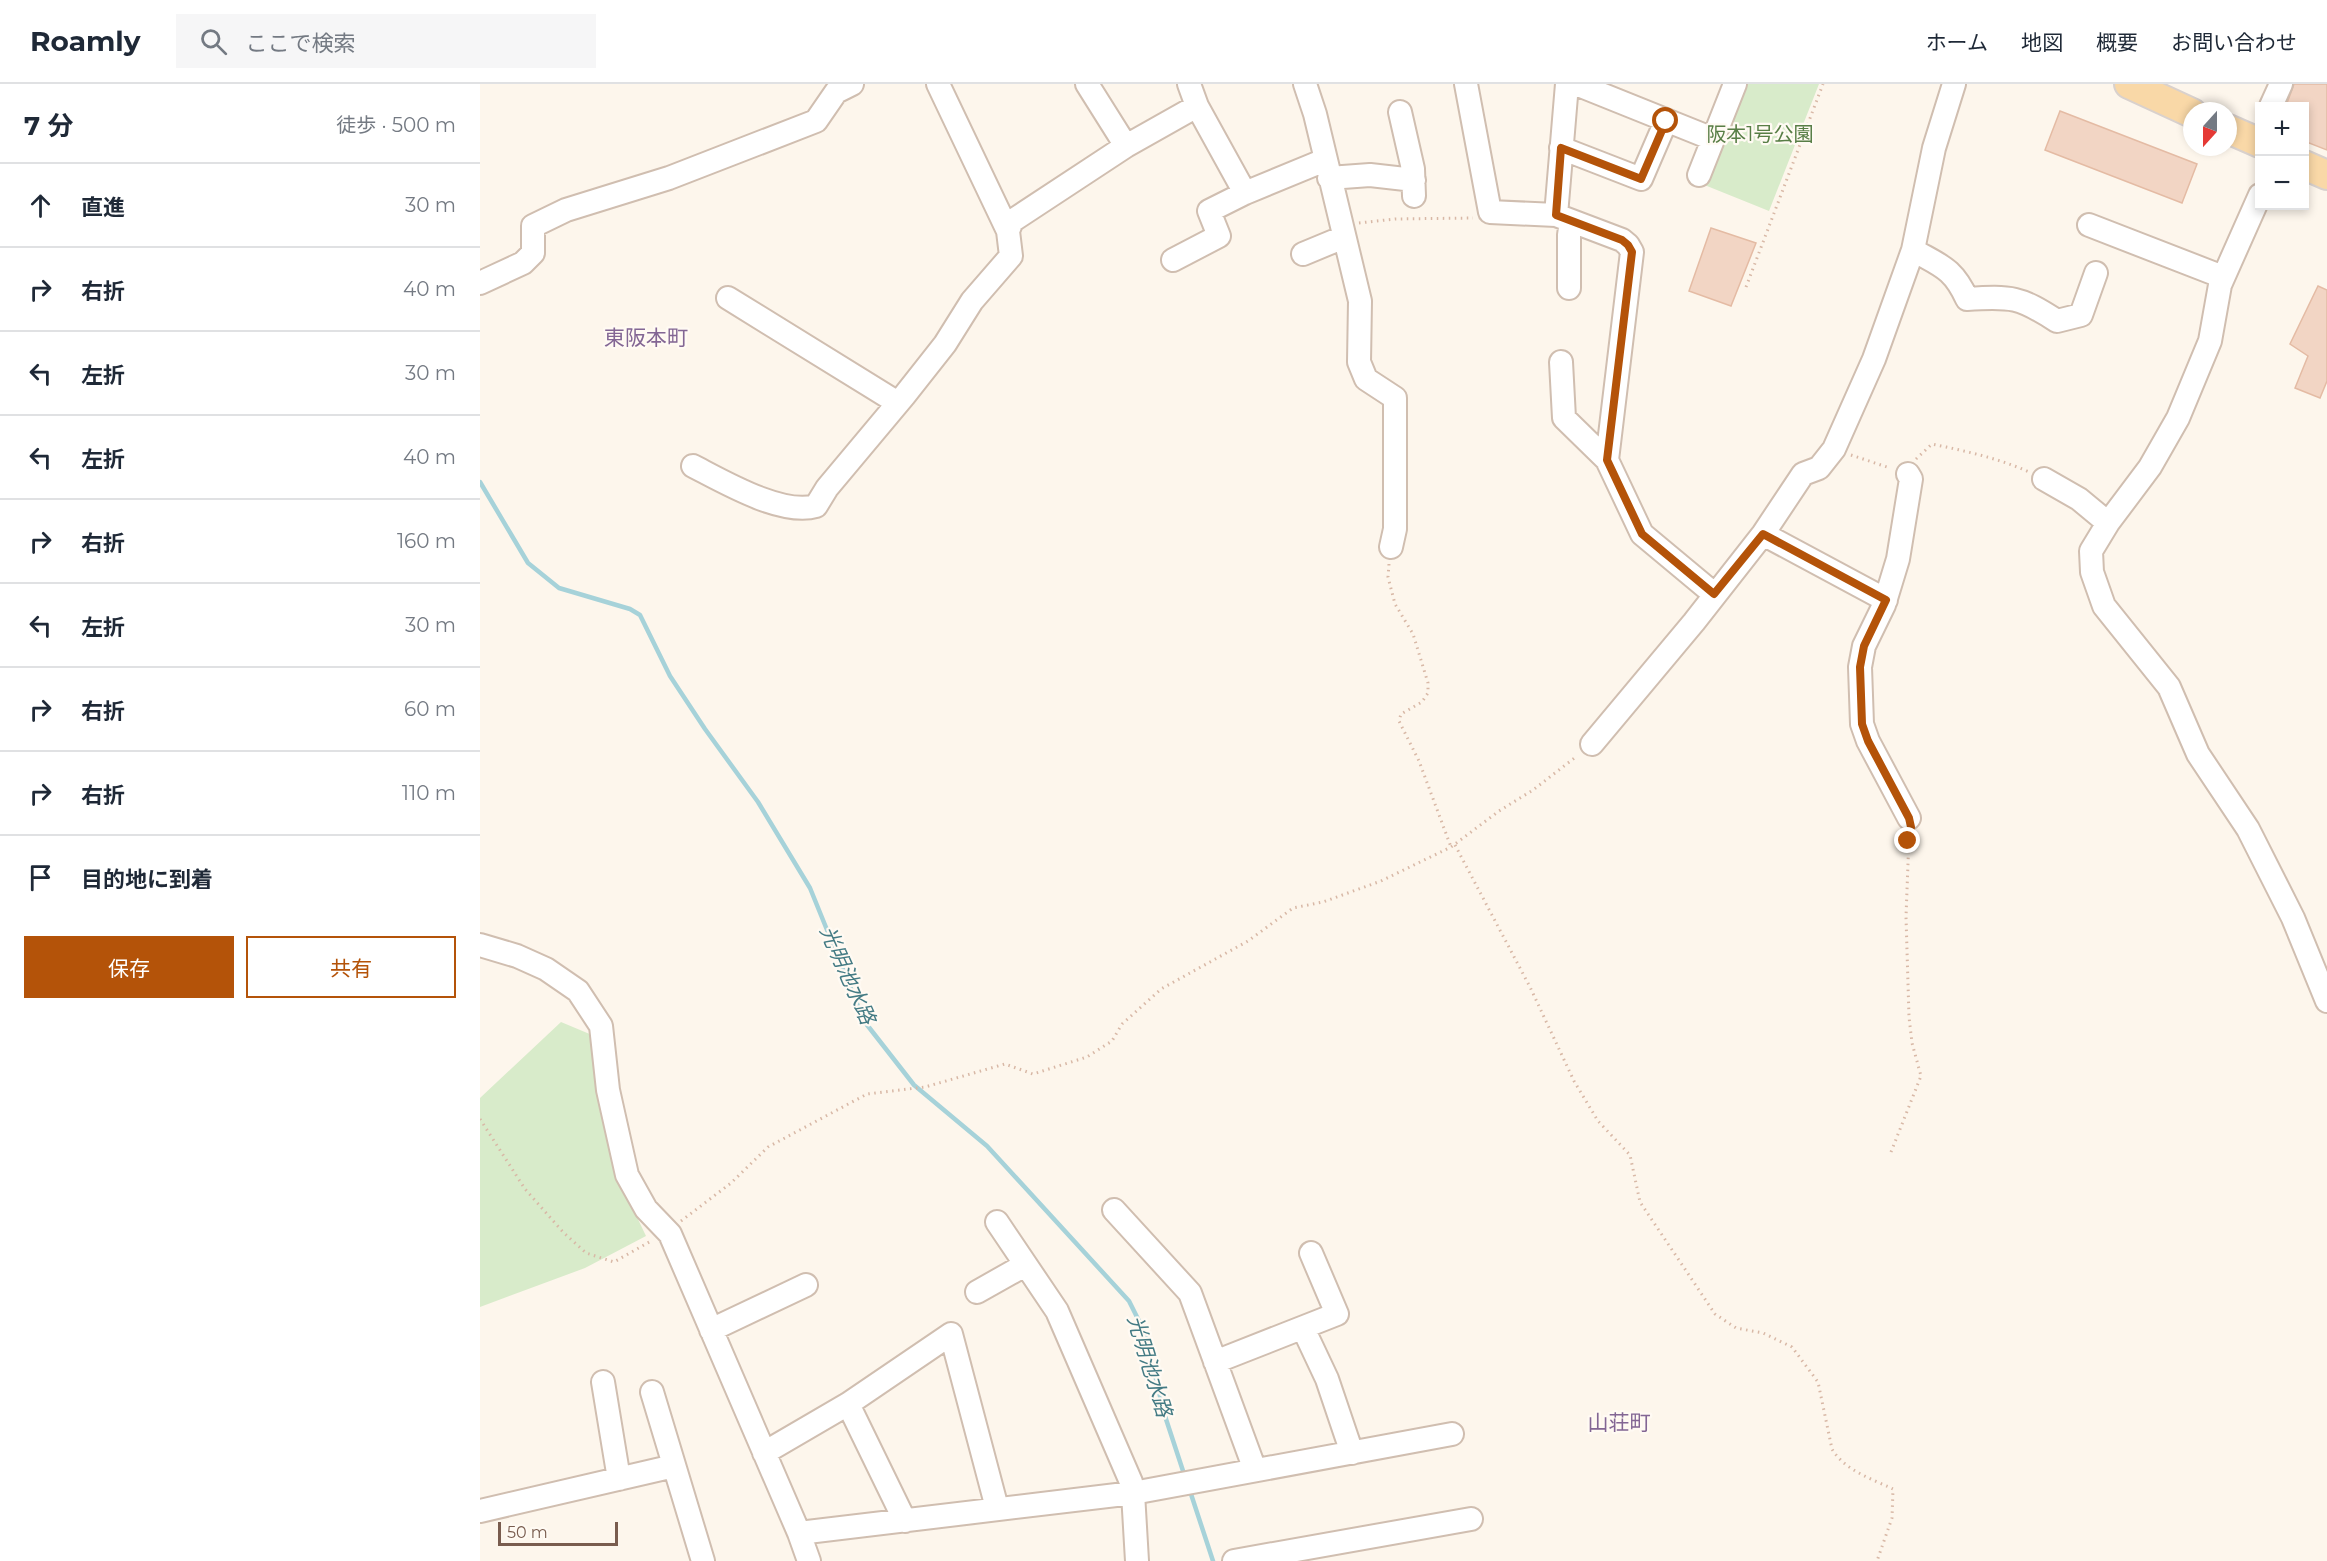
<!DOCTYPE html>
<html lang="ja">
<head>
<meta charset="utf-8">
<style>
	:root { --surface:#fff; --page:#f6f6f7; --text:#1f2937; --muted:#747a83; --line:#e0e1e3; --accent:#b45309 }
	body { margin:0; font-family:Montserrat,"Noto Sans JP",sans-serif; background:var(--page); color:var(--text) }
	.controls { position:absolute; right:18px; top:18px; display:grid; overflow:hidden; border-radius:0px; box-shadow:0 3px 9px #0003 }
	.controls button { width:54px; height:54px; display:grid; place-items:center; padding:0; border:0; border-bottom:2px solid var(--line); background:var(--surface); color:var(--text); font:30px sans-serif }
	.compass { position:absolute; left:1703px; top:18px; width:54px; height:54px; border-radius:50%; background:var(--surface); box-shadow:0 3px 9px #0003; rotate:201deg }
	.scale { position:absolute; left:18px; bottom:15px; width:120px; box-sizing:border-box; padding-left:6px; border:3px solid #795c4e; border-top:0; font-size:16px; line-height:21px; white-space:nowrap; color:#795c4e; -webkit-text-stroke:4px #fffaf3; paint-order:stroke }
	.stop { position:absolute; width:18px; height:18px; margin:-14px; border:4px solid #b45309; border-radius:50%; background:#fff }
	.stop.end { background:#b45309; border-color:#fff; box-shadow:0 2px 6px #0008 }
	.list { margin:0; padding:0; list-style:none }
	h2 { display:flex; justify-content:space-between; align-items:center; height:78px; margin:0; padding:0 24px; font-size:26px }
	h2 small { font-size:20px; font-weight:400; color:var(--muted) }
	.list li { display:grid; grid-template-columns:39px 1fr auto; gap:18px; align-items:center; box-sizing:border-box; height:84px; padding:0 24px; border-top:2px solid var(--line) }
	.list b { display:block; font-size:22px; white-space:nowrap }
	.list em { font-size:20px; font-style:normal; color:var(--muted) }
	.actions { display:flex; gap:12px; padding:18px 24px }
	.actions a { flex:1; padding:14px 0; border:2px solid var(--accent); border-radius:0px; text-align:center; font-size:21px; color:var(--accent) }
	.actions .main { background:var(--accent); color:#fff }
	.icon { flex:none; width:33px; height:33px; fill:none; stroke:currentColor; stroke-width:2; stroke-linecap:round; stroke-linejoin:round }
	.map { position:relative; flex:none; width:1847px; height:1477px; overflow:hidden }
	header { display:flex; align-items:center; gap:36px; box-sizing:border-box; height:84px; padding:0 30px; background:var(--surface); border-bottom:2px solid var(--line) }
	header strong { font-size:28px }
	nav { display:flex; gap:33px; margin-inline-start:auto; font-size:21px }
	.search { width:420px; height:54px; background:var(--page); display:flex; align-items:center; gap:15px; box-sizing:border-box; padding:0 21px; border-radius:0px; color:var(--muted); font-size:22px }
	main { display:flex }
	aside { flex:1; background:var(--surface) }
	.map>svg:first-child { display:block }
	.green { fill:#d8ebca }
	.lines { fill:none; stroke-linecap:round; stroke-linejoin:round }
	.stream { stroke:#a6d2d9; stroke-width:4.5 }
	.building { fill:#f2d5c4; stroke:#e4bba4; stroke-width:1.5 }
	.minor-casing { stroke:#d0beb0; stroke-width:26 }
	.major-casing { stroke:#d9d1cd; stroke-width:32 }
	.path { stroke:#d8b8a6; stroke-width:3; stroke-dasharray:1.5 4.5; stroke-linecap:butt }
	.minor { stroke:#fff; stroke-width:22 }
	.major { stroke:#f9d8a7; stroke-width:28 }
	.route { stroke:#b45309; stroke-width:8 }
	.labels { text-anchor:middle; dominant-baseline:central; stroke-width:4.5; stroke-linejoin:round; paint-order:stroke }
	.park-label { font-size:20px; fill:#587e46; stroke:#fffaf3 }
	.neighbourhood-label { font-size:21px; fill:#836694; stroke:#fffaf3 }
	.water-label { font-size:21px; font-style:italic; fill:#447b84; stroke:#fffaf3 }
</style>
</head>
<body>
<header>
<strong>Roamly</strong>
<div class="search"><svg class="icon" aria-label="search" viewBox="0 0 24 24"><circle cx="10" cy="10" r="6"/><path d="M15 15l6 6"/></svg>ここで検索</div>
<nav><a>ホーム</a><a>地図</a><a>概要</a><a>お問い合わせ</a></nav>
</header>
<main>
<aside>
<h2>7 分<small>徒歩 · 500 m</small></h2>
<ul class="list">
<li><svg class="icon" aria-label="ahead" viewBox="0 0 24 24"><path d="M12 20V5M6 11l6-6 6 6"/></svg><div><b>直進</b></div><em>30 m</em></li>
<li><svg class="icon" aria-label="right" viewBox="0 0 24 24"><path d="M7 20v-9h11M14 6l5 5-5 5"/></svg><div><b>右折</b></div><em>40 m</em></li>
<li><svg class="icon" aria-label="left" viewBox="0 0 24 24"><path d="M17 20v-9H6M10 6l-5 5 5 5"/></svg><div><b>左折</b></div><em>30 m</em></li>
<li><svg class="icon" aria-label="left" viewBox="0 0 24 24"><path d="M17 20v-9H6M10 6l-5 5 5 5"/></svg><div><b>左折</b></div><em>40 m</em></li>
<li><svg class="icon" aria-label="right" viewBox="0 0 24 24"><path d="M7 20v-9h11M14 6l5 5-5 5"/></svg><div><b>右折</b></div><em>160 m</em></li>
<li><svg class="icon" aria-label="left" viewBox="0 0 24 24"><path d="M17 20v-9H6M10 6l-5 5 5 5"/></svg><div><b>左折</b></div><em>30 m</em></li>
<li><svg class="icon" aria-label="right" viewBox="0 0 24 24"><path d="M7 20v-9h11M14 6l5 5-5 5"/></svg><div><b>右折</b></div><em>60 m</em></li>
<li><svg class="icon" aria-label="right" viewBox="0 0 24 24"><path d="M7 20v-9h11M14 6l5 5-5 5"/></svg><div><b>右折</b></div><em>110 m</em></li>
<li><svg class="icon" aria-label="arrive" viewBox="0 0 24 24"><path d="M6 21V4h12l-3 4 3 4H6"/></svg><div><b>目的地に到着</b></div></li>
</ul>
<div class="actions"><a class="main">保存</a><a>共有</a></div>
</aside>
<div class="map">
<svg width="1847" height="1477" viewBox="0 0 1847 1477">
	<rect width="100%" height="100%" fill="#fdf6ec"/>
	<!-- green -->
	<path class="green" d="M 1260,0 L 1339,0 L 1289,127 L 1222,100 Z
		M 81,938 L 112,951 L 143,1104 L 166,1152 L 105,1184 L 0,1223 L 0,1014 Z"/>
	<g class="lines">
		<!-- stream -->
		<path class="stream" d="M 0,398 L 48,479 L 79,504 L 150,525 L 160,531 L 190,592 L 225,645 L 278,718 L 330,804 L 384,937 L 434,1001 L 507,1062 L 649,1217 L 665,1249 L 684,1329 L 705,1393
			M 710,1407 L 733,1477"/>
	</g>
	<!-- building -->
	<path class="building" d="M 1814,0 L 1847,0 L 1847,66 L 1824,57 L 1824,22 L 1806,22 Z
		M 1580,27 L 1717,80 L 1702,119 L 1565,66 Z
		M 1231,144 L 1276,159 L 1251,222 L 1209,207 Z
		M 1838,202 L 1847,206 L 1847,297 L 1840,314 L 1815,304 L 1828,272 L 1810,260 Z"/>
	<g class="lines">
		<defs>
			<path id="minor" d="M 458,0 L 528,147
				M 607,0 L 646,62
				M 709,0 L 717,22
				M 825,0 L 835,30 L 880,217 L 879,278 L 886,295 L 915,314 L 915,445 L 911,463
				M 986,0 L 1010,128 L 1076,131
				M 1087,0 L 1076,131 L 1142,156 L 1148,161 L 1152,168 L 1127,376 L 1162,450 L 1234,510
				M 1096,0 L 1233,55
				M 1791,22 L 1801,0
				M 920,28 L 933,85 L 934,112
				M 1081,64 L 1161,95 L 1186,37
				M 1219,91 L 1255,0
				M 849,94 L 890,91 L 934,96
				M 1780,111 L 1740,201 L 1730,257 L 1698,334 L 1670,383 L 1628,439 L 1611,467 L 1612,488 L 1624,522 L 1689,603 L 1718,670 L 1768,745 L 1813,834 L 1847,917
				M 1609,141 L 1743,193
				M 1433,166 C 1461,182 1473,184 1487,215 C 1532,212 1540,213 1577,237 L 1601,231 L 1616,189
				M 823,170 L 864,153
				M 693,176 L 739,152 L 729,127 L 765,109
				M 0,199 L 43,179 L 53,169 L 53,142 L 86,126 L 189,94 L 336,37 L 356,8 L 372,0
				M 1089,204 L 1089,151 L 1091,137
				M 248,214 L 418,319
				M 1081,278 L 1084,334 L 1127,376
				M 213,382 C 244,398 302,432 336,422 L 347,404 L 424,312 L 465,260 L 492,217 L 531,172 L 528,147 L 532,137 L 646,62 L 717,22 L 765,109 L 845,76
				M 1428,390 L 1431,395 L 1418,475 L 1404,521 L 1384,562 L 1380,583 L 1382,640 L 1388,657 L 1429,734
				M 1564,395 L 1599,415 L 1628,439
				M 1283,450 L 1406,516
				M 1112,660 L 1214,538 L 1283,450 L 1323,390 L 1339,384 L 1354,365 L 1394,275 L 1433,166 L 1454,64 L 1474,0
				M 0,861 L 37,872 L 66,885 L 98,907 L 121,942 L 128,1006 L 147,1091 L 166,1125 L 190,1150 L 319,1449 L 653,1409 L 657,1477
				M 634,1126 L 710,1209 L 775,1386
				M 517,1138 L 577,1227 L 651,1398 L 653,1409 L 972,1350
				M 497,1208 L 545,1181
				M 823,1244 L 847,1295 L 872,1369
				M 231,1246 L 326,1201
				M 735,1278 L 857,1230 L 831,1169
				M 123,1298 L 139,1395
				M 172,1308 L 223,1477
				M 368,1320 L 425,1437
				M 284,1369 L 368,1320 L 471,1250 L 517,1424
				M 0,1427 L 194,1382
				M 319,1449 L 329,1477
				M 754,1477 L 991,1435"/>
			<path id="major" d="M 1649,0 L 1712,29
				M 1748,45 L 1780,59
				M 1824,81 L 1847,91"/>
		</defs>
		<!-- minor casing -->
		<use href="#minor" class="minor-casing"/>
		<!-- major casing -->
		<use href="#major" class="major-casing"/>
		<!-- path -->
		<path class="path" d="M 879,139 L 915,135 L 993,134
			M 1266,203 L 1343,0
			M 1371,371 L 1410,384
			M 1436,375 L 1452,360 C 1485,367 1518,374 1549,388
			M 909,480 L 908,493 L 915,520 L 933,550 L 948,599 L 948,609 L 942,618 L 921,630 L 919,637 L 939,677 L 971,763
			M 975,761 L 1050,903 L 1094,997 L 1118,1037 L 1150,1071 L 1160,1118 L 1235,1230 L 1256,1244 L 1283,1249 L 1312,1263 L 1338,1298 L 1352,1365 C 1364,1386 1392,1395 1413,1405 L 1412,1434 L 1397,1477
			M 0,1035 L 45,1105 L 83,1148 L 106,1169 L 134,1178 L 171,1157
			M 1411,1068 L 1441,992 L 1432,959 L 1429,933 L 1426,833 L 1429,753
			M 201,1137 L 251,1099 L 288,1063 L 387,1010 L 445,1003 L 525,980 L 553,990 L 607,973 L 632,957 L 642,940 L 681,905 L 768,857 L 813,824 L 843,818 L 901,797 L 971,763 L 1019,727 L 1053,706 L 1097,672"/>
		<!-- minor -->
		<use href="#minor" class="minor"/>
		<!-- major -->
		<use href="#major" class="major"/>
	</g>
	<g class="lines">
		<!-- route -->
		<path class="route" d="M 1186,37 L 1161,95 L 1081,64 L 1076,131 L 1142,156 L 1148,161 L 1152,168 L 1127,376 L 1162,450 L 1234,510 L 1283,450 L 1406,516 L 1384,562 L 1380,583 L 1382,640 L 1388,657 L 1429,734 L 1431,743 L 1428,757"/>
	</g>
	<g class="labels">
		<!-- park labels -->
		<g class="park-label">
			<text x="1280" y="50">阪本1号公園</text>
		</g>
		<!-- neighbourhood labels -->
		<g class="neighbourhood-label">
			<text x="166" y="253">東阪本町</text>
			<text x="1139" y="1338">山荘町</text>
		</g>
		<!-- water labels -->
		<g class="water-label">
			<text transform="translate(368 891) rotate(66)">光明池水路</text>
			<text transform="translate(670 1282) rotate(73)">光明池水路</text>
		</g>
	</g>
</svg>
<div class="controls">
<button>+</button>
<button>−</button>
</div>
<svg class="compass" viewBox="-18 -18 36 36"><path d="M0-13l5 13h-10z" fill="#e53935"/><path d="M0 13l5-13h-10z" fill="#747a83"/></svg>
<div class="scale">50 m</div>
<div class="stop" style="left:1186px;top:37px"></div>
<div class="stop end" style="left:1428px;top:757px"></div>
</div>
</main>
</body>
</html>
